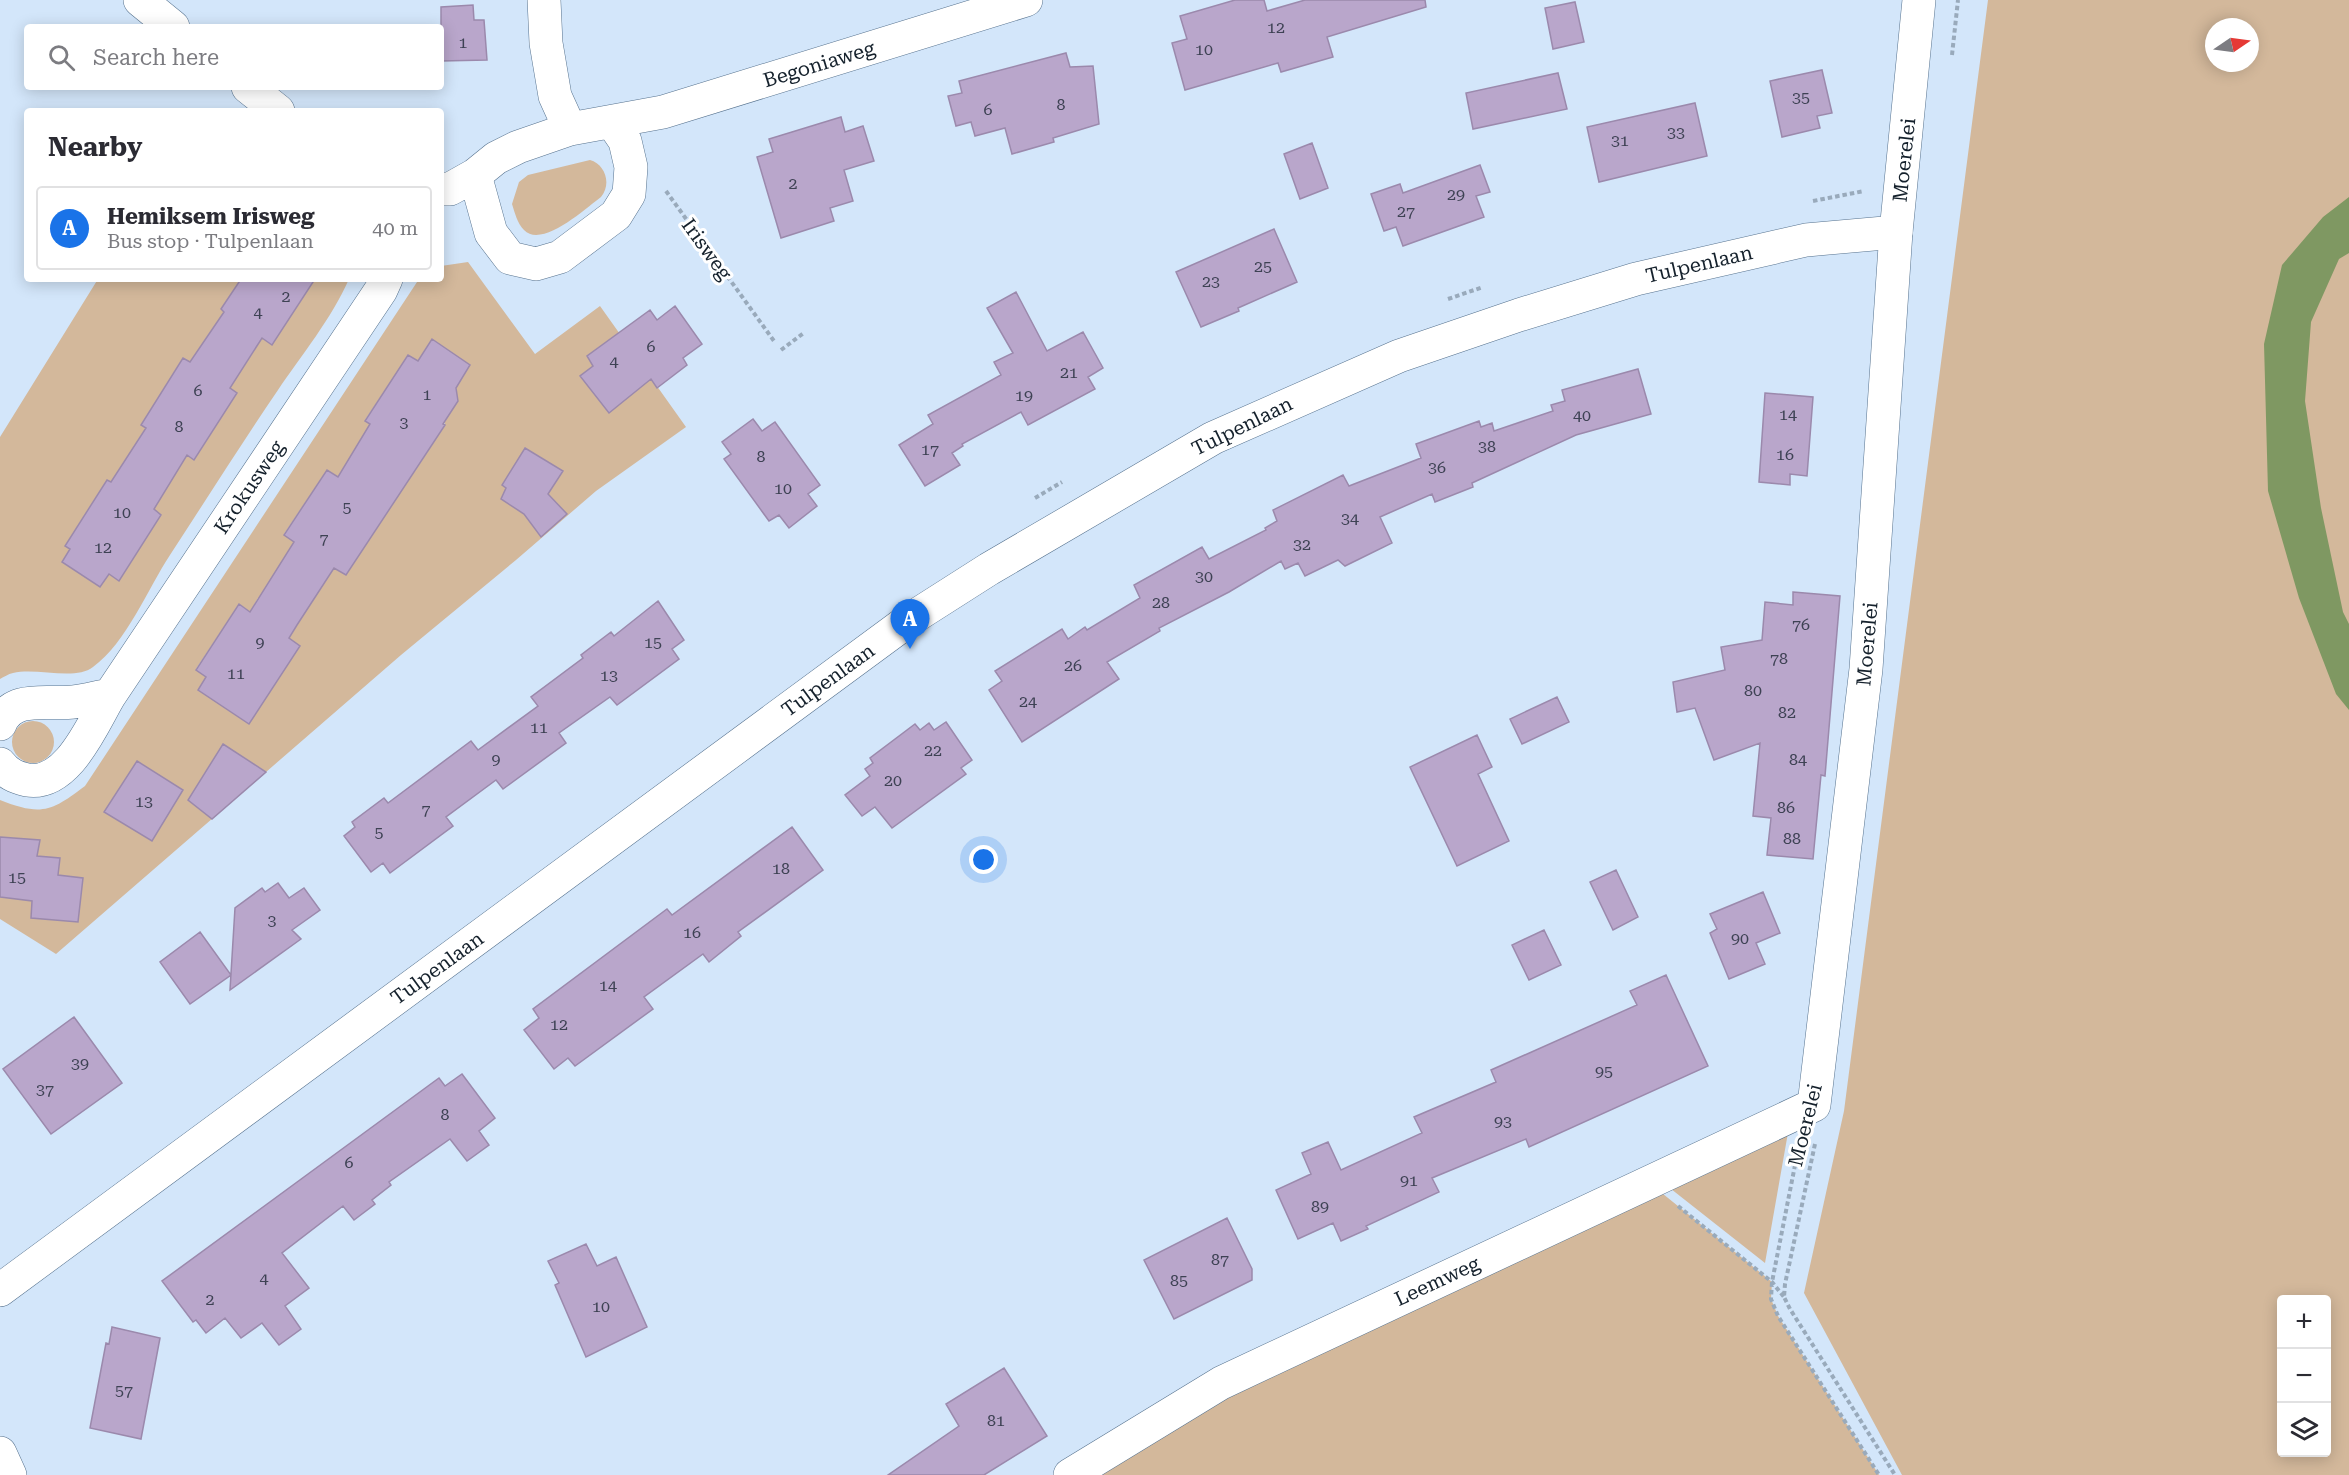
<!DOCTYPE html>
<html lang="en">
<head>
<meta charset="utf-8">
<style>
	:root { --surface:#fff; --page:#f7f7f7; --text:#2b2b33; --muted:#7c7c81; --line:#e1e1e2; --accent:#1a73e8 }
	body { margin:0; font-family:"Roboto Serif",serif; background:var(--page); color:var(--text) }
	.controls { position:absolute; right:18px; bottom:18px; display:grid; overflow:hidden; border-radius:6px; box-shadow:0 3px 15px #0003 }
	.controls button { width:54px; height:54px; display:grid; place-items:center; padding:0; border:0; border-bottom:2px solid var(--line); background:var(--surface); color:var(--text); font:30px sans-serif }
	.compass { position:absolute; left:2205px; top:18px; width:54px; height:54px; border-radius:50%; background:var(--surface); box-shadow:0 3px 15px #0003; rotate:77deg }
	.you { position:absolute; left:984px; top:860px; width:21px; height:21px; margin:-15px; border:4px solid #fff; border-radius:50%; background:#1a73e8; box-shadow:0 0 0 9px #1a73e833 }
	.badge { display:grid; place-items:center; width:39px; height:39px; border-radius:50%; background:var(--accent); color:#fff; font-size:20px; font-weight:700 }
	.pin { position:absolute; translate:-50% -50px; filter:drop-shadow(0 2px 3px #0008) }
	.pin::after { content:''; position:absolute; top:32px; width:21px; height:18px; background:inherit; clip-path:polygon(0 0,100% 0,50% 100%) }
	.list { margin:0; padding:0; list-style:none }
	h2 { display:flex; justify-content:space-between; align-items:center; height:78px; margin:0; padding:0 24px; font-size:26px }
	h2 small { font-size:20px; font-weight:400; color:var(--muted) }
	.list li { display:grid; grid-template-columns:39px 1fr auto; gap:18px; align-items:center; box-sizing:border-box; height:84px; margin:0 12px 12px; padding:0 12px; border:2px solid var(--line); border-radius:6px }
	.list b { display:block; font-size:22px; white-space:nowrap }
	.list p { margin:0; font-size:20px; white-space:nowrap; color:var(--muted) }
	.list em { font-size:20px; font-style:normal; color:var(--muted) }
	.icon { flex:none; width:33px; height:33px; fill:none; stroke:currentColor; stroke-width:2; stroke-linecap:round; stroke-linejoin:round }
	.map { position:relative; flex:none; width:2349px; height:1475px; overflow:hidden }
	.search { position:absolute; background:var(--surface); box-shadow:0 3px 15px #0003; left:24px; top:24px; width:420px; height:66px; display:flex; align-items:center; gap:15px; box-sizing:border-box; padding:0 21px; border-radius:6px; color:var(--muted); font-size:22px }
	.panel { position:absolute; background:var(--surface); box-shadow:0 3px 15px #0003; left:24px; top:108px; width:420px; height:174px; border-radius:6px }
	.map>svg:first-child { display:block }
	.green { fill:#d3b89b; fill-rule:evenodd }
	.water { fill:#7f9862 }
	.building { fill:#b9a6cb; stroke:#9b89ac; stroke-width:1.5 }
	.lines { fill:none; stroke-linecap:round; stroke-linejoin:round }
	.minor-casing { stroke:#56728e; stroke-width:34 }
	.tertiary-casing { stroke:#56728e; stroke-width:34 }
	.path { stroke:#9ab; stroke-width:4; stroke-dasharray:4.5 3; stroke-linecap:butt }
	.minor { stroke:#fff; stroke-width:33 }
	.tertiary { stroke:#fff; stroke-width:33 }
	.labels { text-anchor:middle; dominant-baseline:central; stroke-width:6; stroke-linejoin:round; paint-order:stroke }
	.number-label { font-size:16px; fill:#3e4254 }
	.street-label { font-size:20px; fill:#15212c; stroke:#fff }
</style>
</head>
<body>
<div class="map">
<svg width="2349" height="1475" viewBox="0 0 2349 1475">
	<rect width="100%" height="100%" fill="#d3e6fa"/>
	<!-- green -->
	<path class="green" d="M 1988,0 L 2349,0 L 2349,1475 L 1902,1475 L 1804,1293 L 1844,1111 ZM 2214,27 L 2250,27 L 2250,63 L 2214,63 ZM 2282,1300 L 2326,1300 L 2326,1452 L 2282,1452 Z
		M 590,160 C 605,164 612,184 601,197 C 586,208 542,249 524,230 C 517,223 515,213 512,204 L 519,182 L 528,175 Z
		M 468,262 L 535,354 L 600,306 L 686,427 L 596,491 L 516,560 L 401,655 L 56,954 L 0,919 L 0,800 C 41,816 51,812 85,786 L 419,279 L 441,279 L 441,266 ZM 432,340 L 445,425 L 415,471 L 367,440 L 375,427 L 365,420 L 408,356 L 418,361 ZM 327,470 L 388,511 L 346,575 L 334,568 L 325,581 L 294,542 L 284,534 ZM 258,598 L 297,625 L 289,638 L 199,690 L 206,677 L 196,669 L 239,604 L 250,612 Z
		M 98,279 L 241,279 L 221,309 L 224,312 L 206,339 L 245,365 L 262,338 L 272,345 L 313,279 L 349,279 C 332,318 301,356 278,390 C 241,444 206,500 170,555 C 147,590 127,642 93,667 C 75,681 36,667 13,673 C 8,674 4,677 0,679 L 0,437 ZM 183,358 L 237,393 L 194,460 L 185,453 L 137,441 L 146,428 L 141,425 ZM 107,480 L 161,515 L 119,581 L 109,574 L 100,587 L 62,562 L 70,549 L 65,546 Z
		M12 742a21 21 0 1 1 42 0a21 21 0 1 1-42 0Z
		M 1789,1127 L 1765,1263 L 1666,1185 Z
		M 1647,1181 L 1772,1282 L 1771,1299 L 1778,1316 L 1879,1475 L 1070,1475 Z"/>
	<!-- water -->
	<path class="water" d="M 2349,197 L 2349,253 L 2339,259 L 2311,322 L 2305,401 L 2321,508 L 2343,612 L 2349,624 L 2349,710 L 2336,694 L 2299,598 L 2268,491 L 2264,344 L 2282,265 L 2323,217 Z"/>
	<!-- building -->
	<path class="building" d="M 1235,0 L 1264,0 L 1267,11 L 1305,0 L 1425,0 L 1426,7 L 1327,37 L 1333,57 L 1281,72 L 1278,63 L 1185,90 L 1172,43 L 1187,39 L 1180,16 Z
		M 1575,2 L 1584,42 L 1553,49 L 1545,8 Z
		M 473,5 L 474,20 L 484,20 L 487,60 L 441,61 L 441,7 Z
		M 1066,53 L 1070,67 L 1093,66 L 1099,124 L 1053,138 L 1054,142 L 1012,154 L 1005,128 L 975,136 L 971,122 L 956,126 L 948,96 L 962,93 L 959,81 Z
		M 1822,70 L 1832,113 L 1817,116 L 1820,128 L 1782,137 L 1770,81 Z
		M 1558,73 L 1567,109 L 1473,129 L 1466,93 Z
		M 1695,103 L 1707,156 L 1599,182 L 1587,127 Z
		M 841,117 L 845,132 L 863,126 L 874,161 L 844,170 L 853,201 L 830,208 L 834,221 L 781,238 L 757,157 L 773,152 L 769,139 Z
		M 1312,143 L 1328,188 L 1300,199 L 1284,154 Z
		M 1480,165 L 1490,192 L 1476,196 L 1484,217 L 1403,246 L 1396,227 L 1384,231 L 1371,194 L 1400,184 L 1403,193 Z
		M 1274,229 L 1297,282 L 1238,308 L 1239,311 L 1201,327 L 1176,272 Z
		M 241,279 L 315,279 L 272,345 L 262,338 L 230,388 L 237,393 L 194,460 L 187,455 L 154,509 L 161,515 L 119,581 L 109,574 L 100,587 L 62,562 L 70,549 L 65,546 L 107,480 L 111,482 L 146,428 L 141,425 L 183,358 L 190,362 L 224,312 L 221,309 Z
		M 1016,292 L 1047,351 L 1083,332 L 1103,368 L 1088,377 L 1095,389 L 1028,425 L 1021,412 L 962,444 L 963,446 L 952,453 L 960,465 L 925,486 L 899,445 L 933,424 L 928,415 L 1001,375 L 994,362 L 1013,353 L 987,308 Z
		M 675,306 L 702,344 L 683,358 L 687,365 L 657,388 L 651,379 L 609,413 L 580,376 L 593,366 L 587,356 L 650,310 L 657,320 Z
		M 432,339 L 470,365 L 456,388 L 458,401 L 443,424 L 445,425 L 346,575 L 334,568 L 297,625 L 289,638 L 300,646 L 249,724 L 198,690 L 206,677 L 196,670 L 239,604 L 250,612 L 294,542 L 284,535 L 327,470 L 338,477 L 370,424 L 365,421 L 408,355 L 418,361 Z
		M 1638,369 L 1651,414 L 1576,435 L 1472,483 L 1473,487 L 1435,502 L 1432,494 L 1380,517 L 1392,543 L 1345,566 L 1338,560 L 1305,576 L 1298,563 L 1285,569 L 1281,561 L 1229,592 L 1159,628 L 1160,631 L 1107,662 L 1119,679 L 1022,742 L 989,690 L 1002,681 L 995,671 L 1062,629 L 1068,639 L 1085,627 L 1087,630 L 1140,598 L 1134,585 L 1202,547 L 1209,559 L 1266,530 L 1265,528 L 1277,521 L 1273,510 L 1343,475 L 1349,486 L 1421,458 L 1416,444 L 1479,421 L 1481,427 L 1492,423 L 1494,431 L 1553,411 L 1551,405 L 1565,401 L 1562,390 Z
		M 1765,393 L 1813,397 L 1807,476 L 1790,474 L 1790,485 L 1759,482 Z
		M 753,419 L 762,431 L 775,422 L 820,485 L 808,494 L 817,506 L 789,528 L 779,515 L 769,521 L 724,459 L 731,454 L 722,442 Z
		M 525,448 L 563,471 L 548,494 L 567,514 L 541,537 L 524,514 L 501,499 L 506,488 L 502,485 Z
		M 1793,592 L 1840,596 L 1825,776 L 1821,775 L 1813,859 L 1767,855 L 1771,818 L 1753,816 L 1760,743 L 1714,760 L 1695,708 L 1677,712 L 1673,682 L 1725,670 L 1721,647 L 1762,640 L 1765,602 L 1793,605 Z
		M 658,601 L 684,640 L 672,649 L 679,659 L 617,705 L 610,697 L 559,733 L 566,743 L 503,789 L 496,780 L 446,817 L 453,826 L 390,873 L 383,863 L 371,872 L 344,836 L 355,827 L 352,822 L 384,798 L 388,803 L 471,741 L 478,750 L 538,706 L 531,697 L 583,658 L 581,655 L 611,632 L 614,636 Z
		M 1557,697 L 1569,722 L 1522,744 L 1510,719 Z
		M 946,722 L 972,760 L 961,768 L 966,774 L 892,828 L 875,807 L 862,816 L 845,795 L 870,776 L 865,769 L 873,763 L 870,758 L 915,724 L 920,730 L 929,723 L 934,730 Z
		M 1477,735 L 1492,767 L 1478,774 L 1509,841 L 1457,866 L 1410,767 Z
		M 223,744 L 266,772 L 212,819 L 188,800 Z
		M 137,761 L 183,790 L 152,841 L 104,812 Z
		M 792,827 L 823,870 L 738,932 L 741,936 L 709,962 L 703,954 L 644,997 L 653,1009 L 575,1066 L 568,1058 L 554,1069 L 524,1030 L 539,1018 L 533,1009 L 667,909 L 672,915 Z
		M 0,837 L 40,840 L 37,856 L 60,858 L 58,875 L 83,878 L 78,922 L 31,918 L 32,901 L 0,897 Z
		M 1616,870 L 1638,917 L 1613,930 L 1590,882 Z
		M 278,883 L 289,898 L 304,888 L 320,910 L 292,930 L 301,939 L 230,990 L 235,908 L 262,888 L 265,892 Z
		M 1763,892 L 1780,933 L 1756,943 L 1765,964 L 1729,979 L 1710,933 L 1717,929 L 1710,914 Z
		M 1544,930 L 1561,965 L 1529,980 L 1512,945 Z
		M 200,932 L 231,975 L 190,1004 L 160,962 Z
		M 1666,975 L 1708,1066 L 1529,1147 L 1526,1139 L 1432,1178 L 1439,1192 L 1366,1226 L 1368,1229 L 1341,1241 L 1333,1223 L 1298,1239 L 1276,1190 L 1311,1174 L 1302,1153 L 1328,1142 L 1341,1170 L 1422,1133 L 1414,1117 L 1496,1082 L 1491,1070 L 1637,1005 L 1630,991 Z
		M 74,1017 L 122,1083 L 51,1134 L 3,1069 Z
		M 462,1074 L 495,1118 L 479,1131 L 489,1145 L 467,1161 L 450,1139 L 389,1182 L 391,1185 L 372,1200 L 375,1204 L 354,1220 L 343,1206 L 282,1253 L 309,1288 L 285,1306 L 301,1329 L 279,1345 L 262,1323 L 241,1338 L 225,1318 L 206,1333 L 196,1320 L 193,1322 L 162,1281 L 439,1078 L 445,1086 Z
		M 1227,1218 L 1252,1269 L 1252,1280 L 1174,1319 L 1144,1260 Z
		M 586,1244 L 597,1266 L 616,1257 L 647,1327 L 586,1357 L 555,1285 L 559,1283 L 548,1261 Z
		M 112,1327 L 160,1338 L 141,1439 L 90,1428 L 106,1343 L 109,1344 Z
		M 1004,1368 L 1047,1436 L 984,1475 L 888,1475 L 959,1426 L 946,1404 Z"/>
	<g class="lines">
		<defs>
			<path id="minor" d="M 140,0 L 173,27
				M 544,0 L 546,43 L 555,96 L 570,129
				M 248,87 L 278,111
				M 475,175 L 491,233 L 510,258 L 536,264 L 560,257 L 616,215 L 629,194 L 631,167 L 625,141 L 612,122
				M 441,189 L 450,189 L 475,175 L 496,158 L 518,147 L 570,129 L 663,112 L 1026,0
				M 0,724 C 12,694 48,705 73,702 C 85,701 98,697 110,695
				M 0,764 C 8,774 15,777 27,780 C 68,787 93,723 110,695 L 381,290 L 386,279
				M 0,1453 L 10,1475
				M 1070,1475 L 1221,1383 L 1814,1105 L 1866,669 L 1896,232"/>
			<path id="tertiary" d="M 0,1290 L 909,620 L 989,569 L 1213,438 L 1399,356 L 1519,315 L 1636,279 L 1806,240 L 1896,232 L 1919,0"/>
		</defs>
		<!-- minor casing -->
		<use href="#minor" class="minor-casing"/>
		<!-- tertiary casing -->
		<use href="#tertiary" class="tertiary-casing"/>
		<!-- path -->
		<path class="path" d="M 1952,55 L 1958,0
			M 666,191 L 774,341
			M 1813,201 L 1864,191
			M 1448,299 L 1483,287
			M 781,350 L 805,332
			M 1035,498 L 1062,482
			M 1815,1144 L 1785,1284 L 1784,1297 L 1790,1309 L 1895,1475
			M 1798,1150 L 1772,1282 L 1771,1299 L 1778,1316 L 1879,1475
			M 1678,1206 L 1772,1282 L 1784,1297"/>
		<!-- minor -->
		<use href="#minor" class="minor"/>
		<!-- tertiary -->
		<use href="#tertiary" class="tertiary"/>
	</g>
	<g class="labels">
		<!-- number labels -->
		<g class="number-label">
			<text x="1276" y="27">12</text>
			<text x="463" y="42">1</text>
			<text x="1204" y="49">10</text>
			<text x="1801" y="97">35</text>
			<text x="1061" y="104">8</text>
			<text x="988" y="109">6</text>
			<text x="1676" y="132">33</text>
			<text x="1620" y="140">31</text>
			<text x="793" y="183">2</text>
			<text x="1456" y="194">29</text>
			<text x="1406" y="211">27</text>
			<text x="1263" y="266">25</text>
			<text x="1211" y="281">23</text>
			<text x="286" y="296">2</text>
			<text x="258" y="312">4</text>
			<text x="651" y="346">6</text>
			<text x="614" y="361">4</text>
			<text x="1069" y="372">21</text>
			<text x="198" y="390">6</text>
			<text x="427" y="394">1</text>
			<text x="1024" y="395">19</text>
			<text x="1788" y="414">14</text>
			<text x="1582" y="415">40</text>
			<text x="404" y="422">3</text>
			<text x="179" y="426">8</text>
			<text x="1487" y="446">38</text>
			<text x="930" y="449">17</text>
			<text x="1785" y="454">16</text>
			<text x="761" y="456">8</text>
			<text x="1437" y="467">36</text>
			<text x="783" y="488">10</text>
			<text x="347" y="507">5</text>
			<text x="122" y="512">10</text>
			<text x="1350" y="518">34</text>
			<text x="324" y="538">7</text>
			<text x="1302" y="544">32</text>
			<text x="103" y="547">12</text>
			<text x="1204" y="576">30</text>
			<text x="1161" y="602">28</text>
			<text x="1801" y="624">76</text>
			<text x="260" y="642">9</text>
			<text x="653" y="642">15</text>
			<text x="1779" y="658">78</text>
			<text x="1073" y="665">26</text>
			<text x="236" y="673">11</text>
			<text x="609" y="675">13</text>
			<text x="1753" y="690">80</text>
			<text x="1028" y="701">24</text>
			<text x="1787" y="712">82</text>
			<text x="539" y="727">11</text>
			<text x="933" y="750">22</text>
			<text x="496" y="759">9</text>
			<text x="1798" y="759">84</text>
			<text x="893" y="780">20</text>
			<text x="144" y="801">13</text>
			<text x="1786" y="807">86</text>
			<text x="426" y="809">7</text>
			<text x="379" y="832">5</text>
			<text x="1792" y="838">88</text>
			<text x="781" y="868">18</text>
			<text x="17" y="877">15</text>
			<text x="272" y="920">3</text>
			<text x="692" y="932">16</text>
			<text x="1740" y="938">90</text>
			<text x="608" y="985">14</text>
			<text x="559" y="1024">12</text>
			<text x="80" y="1063">39</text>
			<text x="1604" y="1071">95</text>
			<text x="45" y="1089">37</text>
			<text x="445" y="1114">8</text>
			<text x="1503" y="1121">93</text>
			<text x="349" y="1162">6</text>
			<text x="1409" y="1180">91</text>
			<text x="1320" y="1206">89</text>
			<text x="1220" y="1259">87</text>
			<text x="264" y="1278">4</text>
			<text x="1179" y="1280">85</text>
			<text x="210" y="1299">2</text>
			<text x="601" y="1306">10</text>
			<text x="124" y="1390">57</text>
			<text x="996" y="1420">81</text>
		</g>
		<!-- street labels -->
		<g class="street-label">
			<text transform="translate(819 64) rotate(-17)">Begoniaweg</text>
			<text transform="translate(1904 160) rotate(-84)">Moerelei</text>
			<text transform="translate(707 249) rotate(54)">Irisweg</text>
			<text transform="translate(1699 264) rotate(-13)">Tulpenlaan</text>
			<text transform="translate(1242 426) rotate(-26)">Tulpenlaan</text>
			<text transform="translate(249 487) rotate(-56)">Krokusweg</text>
			<text transform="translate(1867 644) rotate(-85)">Moerelei</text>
			<text transform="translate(828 680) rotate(-36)">Tulpenlaan</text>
			<text transform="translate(437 968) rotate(-36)">Tulpenlaan</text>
			<text transform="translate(1805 1125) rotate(-76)">Moerelei</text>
			<text transform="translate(1437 1281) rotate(-25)">Leemweg</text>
		</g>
	</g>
</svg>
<div class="controls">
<button>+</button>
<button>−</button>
<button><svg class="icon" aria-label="layers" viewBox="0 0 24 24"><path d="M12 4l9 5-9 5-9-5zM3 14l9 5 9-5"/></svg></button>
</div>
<svg class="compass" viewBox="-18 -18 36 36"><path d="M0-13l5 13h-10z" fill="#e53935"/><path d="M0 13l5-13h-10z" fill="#7c7c81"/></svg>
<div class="you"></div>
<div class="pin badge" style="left:910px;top:649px">A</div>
<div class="search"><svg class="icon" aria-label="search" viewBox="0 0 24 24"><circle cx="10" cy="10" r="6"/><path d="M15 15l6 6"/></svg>Search here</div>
<section class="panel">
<h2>Nearby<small></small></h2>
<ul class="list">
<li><span class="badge">A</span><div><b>Hemiksem Irisweg</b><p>Bus stop · Tulpenlaan</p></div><em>40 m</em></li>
</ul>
</section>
</div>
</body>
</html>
